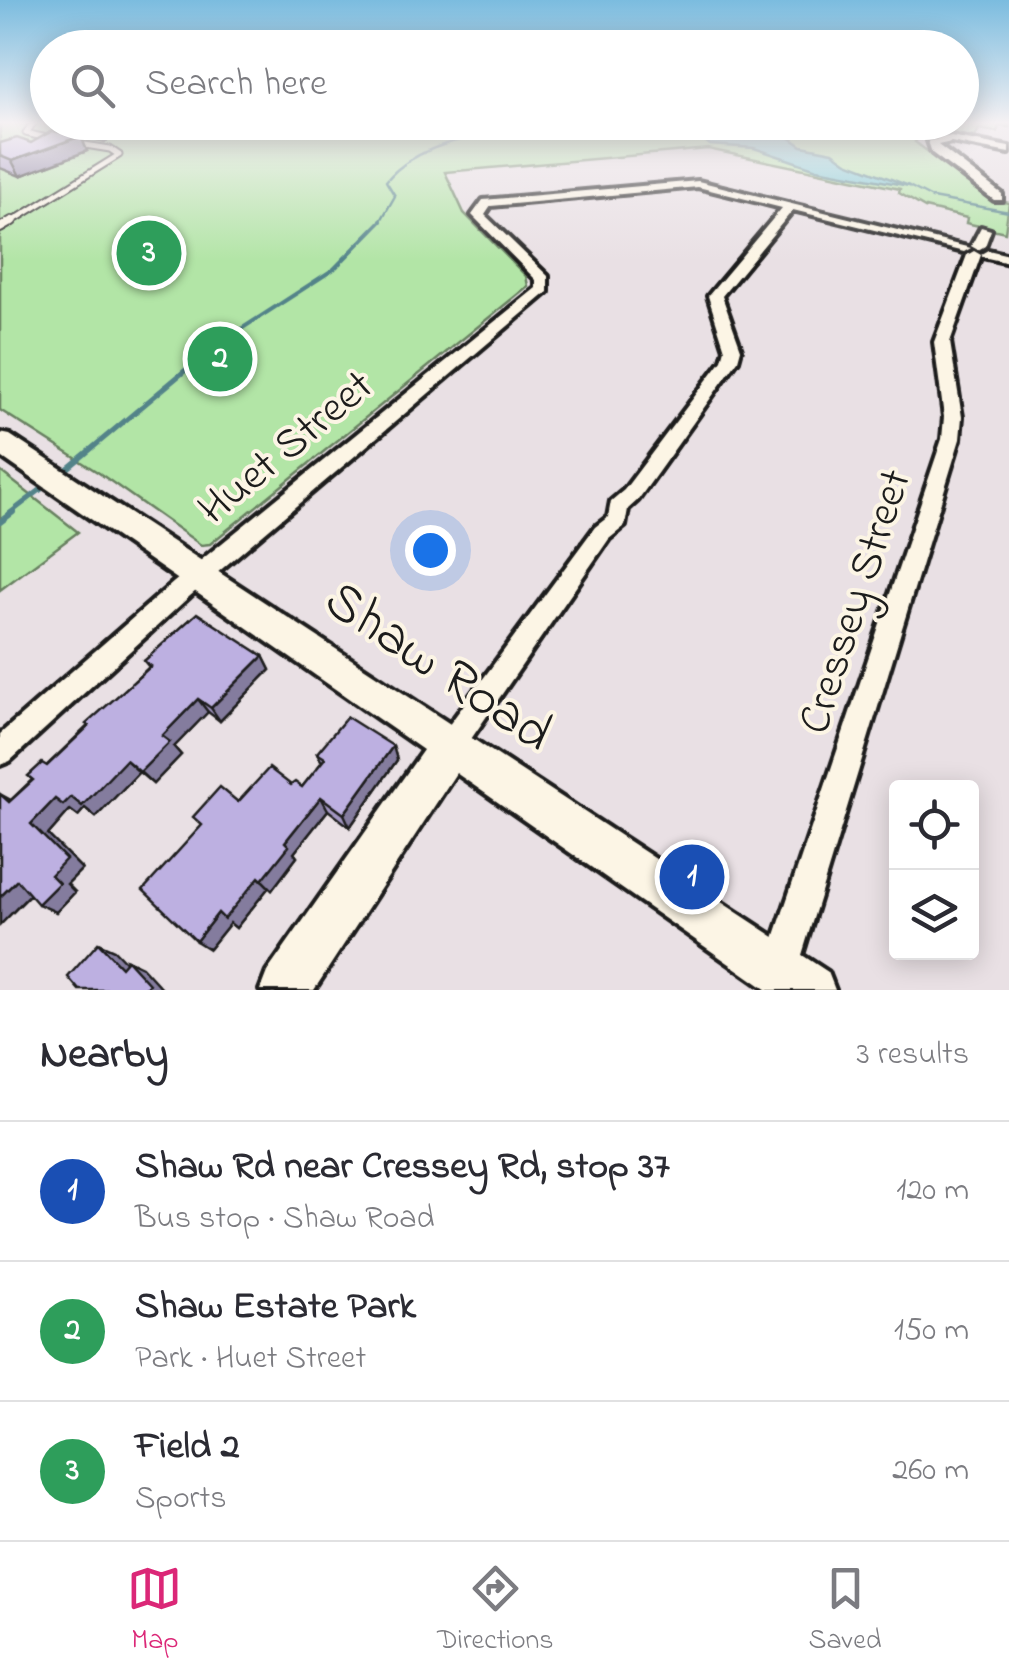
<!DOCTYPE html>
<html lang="en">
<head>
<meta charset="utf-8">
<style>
	:root { --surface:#fff; --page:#f7f7f7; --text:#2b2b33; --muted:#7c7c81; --line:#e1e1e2; --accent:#db2777 }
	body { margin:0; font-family:"Indie Flower",sans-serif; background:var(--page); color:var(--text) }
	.controls { position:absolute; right:30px; bottom:30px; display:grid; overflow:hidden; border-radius:10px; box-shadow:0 5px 25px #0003 }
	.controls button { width:90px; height:90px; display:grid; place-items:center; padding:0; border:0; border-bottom:2px solid var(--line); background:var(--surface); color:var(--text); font:50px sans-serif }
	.you { position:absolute; left:430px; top:550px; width:35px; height:35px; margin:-25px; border:8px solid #fff; border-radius:50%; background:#1a73e8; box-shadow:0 0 0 15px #1a73e833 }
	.badge { display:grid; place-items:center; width:65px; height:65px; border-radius:50%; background:var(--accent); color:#fff; font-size:32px; font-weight:700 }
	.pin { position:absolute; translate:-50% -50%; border:5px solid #fff; box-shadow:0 2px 10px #0006 }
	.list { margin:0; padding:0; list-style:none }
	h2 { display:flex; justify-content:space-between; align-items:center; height:130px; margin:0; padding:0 40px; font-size:42px }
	h2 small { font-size:32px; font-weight:400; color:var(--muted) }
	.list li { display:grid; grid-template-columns:65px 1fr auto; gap:30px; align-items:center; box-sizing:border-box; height:140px; padding:0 40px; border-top:2px solid var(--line) }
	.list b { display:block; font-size:38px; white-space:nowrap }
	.list p { margin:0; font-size:32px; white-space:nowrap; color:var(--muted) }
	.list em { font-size:32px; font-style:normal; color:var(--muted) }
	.icon { flex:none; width:55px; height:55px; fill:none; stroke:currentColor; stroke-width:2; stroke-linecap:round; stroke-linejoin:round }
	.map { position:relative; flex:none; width:1009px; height:990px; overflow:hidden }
	.search { position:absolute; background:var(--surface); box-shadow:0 5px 25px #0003; left:30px; right:30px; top:30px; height:110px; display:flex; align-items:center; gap:25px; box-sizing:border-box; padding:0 35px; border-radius:55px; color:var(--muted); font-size:38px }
	.sheet { height:550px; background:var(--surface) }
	nav { display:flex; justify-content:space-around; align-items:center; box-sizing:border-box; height:140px; border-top:2px solid var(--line); background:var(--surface); font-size:28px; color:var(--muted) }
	nav a { display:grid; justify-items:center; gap:5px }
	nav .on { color:var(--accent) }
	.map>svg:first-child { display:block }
	.green { fill:#b2e5a6; stroke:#678061; stroke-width:2.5 }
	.water { fill:#78c8d2; stroke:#538389; stroke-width:2.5 }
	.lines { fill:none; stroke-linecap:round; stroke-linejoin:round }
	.stream-far3 { stroke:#538389; stroke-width:2.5 }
	.stream-far2 { stroke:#538389; stroke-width:4 }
	.stream-far1 { stroke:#538389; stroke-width:5 }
	.stream { stroke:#538389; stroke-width:6 }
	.lane-far1-casing { stroke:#1c1c1c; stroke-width:9 }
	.lane-casing { stroke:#1c1c1c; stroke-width:12 }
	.street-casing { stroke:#1c1c1c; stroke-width:8 }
	.secondary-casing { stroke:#1c1c1c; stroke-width:8 }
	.lane-far1 { stroke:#fcf5e5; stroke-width:5 }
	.lane { stroke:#fcf5e5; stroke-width:8 }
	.street { fill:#fcf5e5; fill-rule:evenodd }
	.secondary { fill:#fcf5e5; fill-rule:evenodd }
	.wall { fill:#a397c2; stroke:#1c1c1c; stroke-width:2.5 }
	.shaded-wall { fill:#847b9e; stroke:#1c1c1c; stroke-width:2.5 }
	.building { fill:#bdb0e1; stroke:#1c1c1c; stroke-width:2.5 }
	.labels { text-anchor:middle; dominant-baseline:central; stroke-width:8; stroke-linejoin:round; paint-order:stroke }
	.street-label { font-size:45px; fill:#1c1c1c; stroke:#fcf5e5 }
	.near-street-label { font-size:55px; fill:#1c1c1c; stroke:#fcf5e5 }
</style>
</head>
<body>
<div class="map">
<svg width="1009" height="990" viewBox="0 0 1009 990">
	<rect width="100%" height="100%" fill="#e9e0e4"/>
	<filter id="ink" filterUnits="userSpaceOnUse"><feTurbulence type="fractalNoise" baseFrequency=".01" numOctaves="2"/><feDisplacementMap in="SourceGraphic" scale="20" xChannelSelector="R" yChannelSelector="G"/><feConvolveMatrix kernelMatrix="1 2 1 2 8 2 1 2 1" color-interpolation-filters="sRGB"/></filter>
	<g filter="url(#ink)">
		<!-- green -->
		<path class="green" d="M 0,123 L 1009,123 L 1009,127 L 999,126 L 997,132 L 979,129 L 975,137 L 920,135 L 915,142 L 991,199 L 1009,203 L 1005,232 L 966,223 L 967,218 L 925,208 L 899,193 L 900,189 L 708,149 L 445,172 L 464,213 L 526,276 L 528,286 L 210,544 L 201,545 L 99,473 L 0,410 Z
			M 0,471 L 78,532 L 0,590 Z"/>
		<!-- water -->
		<path class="water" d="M 742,123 L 779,130 L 802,146 L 833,152 L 847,162 L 909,186 L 817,169 L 754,148 L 710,145 L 700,137 L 707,131 Z"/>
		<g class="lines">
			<!-- stream-far3 -->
			<path class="stream-far3" d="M 713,123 L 723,127
				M 909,186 L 932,198 L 1009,212
				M 379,224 L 395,196 L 386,181 C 424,135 500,134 556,123"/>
			<!-- stream-far2 -->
			<path class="stream-far2" d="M 207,351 L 334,269 L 381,221"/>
			<!-- stream-far1 -->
			<path class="stream-far1" d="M 61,474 L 211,349
				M 9,514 L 48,484"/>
			<!-- stream -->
			<path class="stream" d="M 0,522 L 13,512"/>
			<defs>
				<path id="lane-far1" d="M 33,123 L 26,133 L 51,139
					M 922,123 L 925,130 L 945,139
					M 8,224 L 119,155 L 110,149 L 73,143"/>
				<path id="lane" d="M 0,228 L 12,221"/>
				<path id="street" d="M 951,136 L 1009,147 L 1009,153 L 951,142 L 938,145 L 1002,194 L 1002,200 L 994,200 L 932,153 L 928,141 Z
					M 698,181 L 971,248 L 964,252 L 793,210 L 722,296 L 741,349 L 738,360 L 638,500 L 628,509 L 625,526 L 609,539 L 460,755 L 450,759 L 440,755 L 437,746 L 440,737 L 595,527 L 608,517 L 611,501 L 624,490 L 722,360 L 725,349 L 708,296 L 782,208 L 698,187 L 491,206 L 485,215 L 548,276 L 548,292 L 190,596 L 10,761 L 0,765 L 0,734 L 174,582 L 536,288 L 536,280 L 472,215 L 483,200 Z
					M 981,227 L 991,230 L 985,246 L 978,250 L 971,246 Z
					M 988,250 L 1009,255 L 1009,263 L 983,257 L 981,254 Z
					M 974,251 L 981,255 L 950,342 L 962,417 L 960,439 L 798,968 L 793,980 L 781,985 L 769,980 L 764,968 L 942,439 L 944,417 L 934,342 L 967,255 Z"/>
				<path id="secondary" d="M 0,433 L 10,435 L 828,972 L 835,990 L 767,990 L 456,773 L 314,990 L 260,990 L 267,972 L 423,750 L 0,456 Z"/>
			</defs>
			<!-- lane-far1 casing -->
			<use href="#lane-far1" class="lane-far1-casing"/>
			<!-- lane casing -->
			<use href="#lane" class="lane-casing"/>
			<!-- street casing -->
			<use href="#street" class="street-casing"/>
			<!-- secondary casing -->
			<use href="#secondary" class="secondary-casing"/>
			<!-- lane-far1 -->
			<use href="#lane-far1" class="lane-far1"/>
			<!-- lane -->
			<use href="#lane" class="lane"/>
			<!-- street -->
			<use href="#street" class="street"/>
			<!-- secondary -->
			<use href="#secondary" class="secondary"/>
		</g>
		<!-- wall -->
		<path class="wall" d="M 69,123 L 135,123 L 105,142 L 81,137 L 87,151 L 20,176 L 0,168 L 0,143 L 31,143 L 75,135 Z
			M 263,656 L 270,670 L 220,721 L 208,712 L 174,747 L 181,755 L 153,784 L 139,772 L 96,817 L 85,808 L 78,816 L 70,810 L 48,835 L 82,869 L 67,884 L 75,892 L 56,912 L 30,895 L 0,925 L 0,794 L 11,800 L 149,667 L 144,661 Z
			M 393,746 L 397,760 L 350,827 L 328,810 L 294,853 L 297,857 L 272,890 L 269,887 L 236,928 L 230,923 L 209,949 L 238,802 L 291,785 L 302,787 L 322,762 L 317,753 Z"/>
		<!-- shaded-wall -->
		<path class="shaded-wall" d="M 97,123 L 135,123 L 105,142 Z
			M 81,136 L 87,151 L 20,176 L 12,161 Z
			M 263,656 L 270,670 L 220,721 L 211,708 Z
			M 198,699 L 208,712 L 174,747 L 181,755 L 153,784 L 140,772 L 162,736 Z
			M 393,746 L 397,760 L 350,827 L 344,814 Z
			M 126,760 L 139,772 L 96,817 L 85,808 L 78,816 L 70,810 L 48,835 L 82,869 L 67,884 L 75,892 L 56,912 L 38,904 L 31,824 L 55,799 L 71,797 Z
			M 321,797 L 328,810 L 294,853 L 297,857 L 272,890 L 262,880 L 285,842 Z
			M 259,877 L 269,887 L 236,928 L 230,923 L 209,949 L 196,941 L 218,913 Z
			M 17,880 L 34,890 L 0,925 L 0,897 Z
			M 98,943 L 114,950 L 136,973 L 121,967 Z
			M 127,960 L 142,967 L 163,990 L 144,990 Z"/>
		<!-- building -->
		<path class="building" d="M 52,131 L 81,136 L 12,161 L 0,156 L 0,143 L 17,138 L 31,143 Z
			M 197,613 L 263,656 L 211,708 L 198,699 L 162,736 L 170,742 L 140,772 L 126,760 L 82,806 L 71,797 L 63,805 L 55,799 L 31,824 L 66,859 L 51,875 L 59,883 L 38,904 L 17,880 L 0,897 L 0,794 L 9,802 L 33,780 L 28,776 L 42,763 L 47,766 L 89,726 L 86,724 L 151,666 L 144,661 Z
			M 347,717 L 393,746 L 344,814 L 321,797 L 285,842 L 289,846 L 262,880 L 259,877 L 224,919 L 218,913 L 196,941 L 143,890 L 202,825 L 193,817 L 220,787 L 238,802 L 269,768 L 291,785 L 295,782 L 302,787 L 325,758 L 317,753 Z
			M 98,943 L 121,967 L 127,960 L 149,984 L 144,990 L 79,990 L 68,977 Z"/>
	</g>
	<!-- sky -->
	<linearGradient id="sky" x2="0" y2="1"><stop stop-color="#7bbcdf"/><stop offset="0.47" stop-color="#f5f1f3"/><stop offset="1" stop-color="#f5f1f3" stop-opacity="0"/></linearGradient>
	<rect width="1009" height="261" fill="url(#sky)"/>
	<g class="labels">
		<!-- street labels -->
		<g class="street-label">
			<text transform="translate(287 449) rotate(-40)">Huet Street</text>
			<text transform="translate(857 602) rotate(-72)">Cressey Street</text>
		</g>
		<!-- near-street labels -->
		<g class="near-street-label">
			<text transform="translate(437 669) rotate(34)">Shaw Road</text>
		</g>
	</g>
</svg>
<div class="controls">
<button><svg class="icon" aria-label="locate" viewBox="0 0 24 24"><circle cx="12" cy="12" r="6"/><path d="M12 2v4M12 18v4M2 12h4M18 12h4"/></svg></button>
<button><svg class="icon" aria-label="layers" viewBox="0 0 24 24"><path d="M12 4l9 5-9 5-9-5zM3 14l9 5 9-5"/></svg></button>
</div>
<div class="you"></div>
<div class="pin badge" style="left:692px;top:877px;background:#1a4fb4">1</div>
<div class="pin badge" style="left:220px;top:359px;background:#2e9e5b">2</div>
<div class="pin badge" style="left:149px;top:253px;background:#2e9e5b">3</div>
<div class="search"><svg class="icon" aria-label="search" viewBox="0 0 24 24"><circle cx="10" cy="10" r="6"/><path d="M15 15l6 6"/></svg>Search here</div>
</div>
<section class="sheet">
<h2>Nearby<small>3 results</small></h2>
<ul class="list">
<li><span class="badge" style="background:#1a4fb4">1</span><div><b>Shaw Rd near Cressey Rd, stop 37</b><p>Bus stop · Shaw Road</p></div><em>120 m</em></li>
<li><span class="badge" style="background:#2e9e5b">2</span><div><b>Shaw Estate Park</b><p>Park · Huet Street</p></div><em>150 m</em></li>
<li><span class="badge" style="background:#2e9e5b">3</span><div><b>Field 2</b><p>Sports</p></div><em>260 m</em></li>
</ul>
</section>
<nav>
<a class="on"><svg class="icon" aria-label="map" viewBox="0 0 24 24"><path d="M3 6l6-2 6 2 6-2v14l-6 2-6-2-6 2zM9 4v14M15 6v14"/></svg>Map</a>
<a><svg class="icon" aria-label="directions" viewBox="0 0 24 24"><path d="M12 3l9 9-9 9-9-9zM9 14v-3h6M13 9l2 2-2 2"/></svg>Directions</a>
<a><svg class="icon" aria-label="saved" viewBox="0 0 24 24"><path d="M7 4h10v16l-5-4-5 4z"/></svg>Saved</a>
</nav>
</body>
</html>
